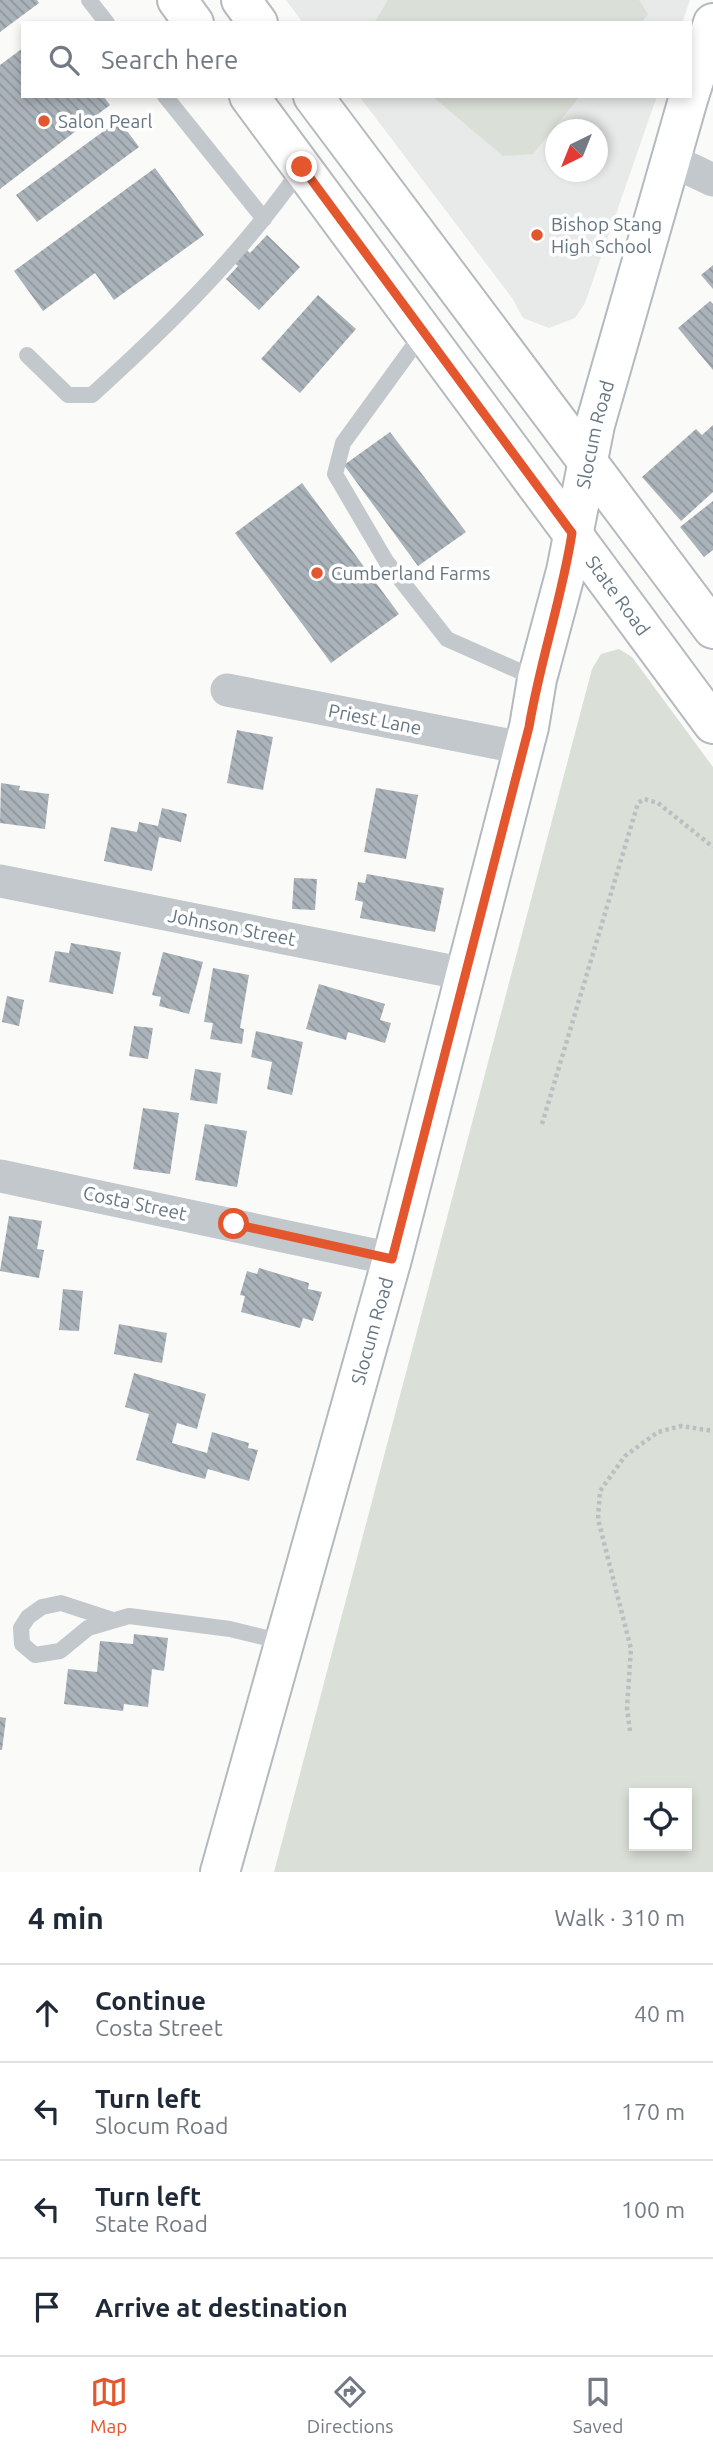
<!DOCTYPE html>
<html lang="en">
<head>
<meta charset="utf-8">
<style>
	:root { --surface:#fff; --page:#f6f6f7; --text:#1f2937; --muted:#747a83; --line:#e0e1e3; --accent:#e4572e }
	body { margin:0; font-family:Ubuntu,sans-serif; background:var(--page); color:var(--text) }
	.controls { position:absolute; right:21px; bottom:21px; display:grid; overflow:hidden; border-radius:0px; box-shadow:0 4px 10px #0003 }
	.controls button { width:63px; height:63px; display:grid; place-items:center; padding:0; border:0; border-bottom:2px solid var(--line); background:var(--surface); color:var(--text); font:35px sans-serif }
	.compass { position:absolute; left:545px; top:119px; width:63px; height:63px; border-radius:50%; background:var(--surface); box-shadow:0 4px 10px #0003; rotate:223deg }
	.stop { position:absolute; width:21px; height:21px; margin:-16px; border:5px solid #e4572e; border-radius:50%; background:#fff }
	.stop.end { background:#e4572e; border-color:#fff; box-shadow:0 2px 7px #0008 }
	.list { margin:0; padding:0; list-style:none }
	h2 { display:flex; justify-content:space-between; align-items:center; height:91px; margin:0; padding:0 28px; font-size:30px }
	h2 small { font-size:23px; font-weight:400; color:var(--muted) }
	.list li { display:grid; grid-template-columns:46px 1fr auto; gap:21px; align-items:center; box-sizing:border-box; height:98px; padding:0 28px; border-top:2px solid var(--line) }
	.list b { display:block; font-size:26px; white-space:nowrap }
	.list p { margin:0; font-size:23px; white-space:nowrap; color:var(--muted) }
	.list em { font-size:23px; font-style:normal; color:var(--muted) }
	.icon { flex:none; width:38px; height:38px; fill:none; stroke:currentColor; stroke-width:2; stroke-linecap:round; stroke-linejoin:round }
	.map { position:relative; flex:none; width:713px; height:1872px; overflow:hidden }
	.search { position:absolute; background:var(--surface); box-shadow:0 4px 10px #0003; left:21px; right:21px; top:21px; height:77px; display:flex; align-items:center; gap:18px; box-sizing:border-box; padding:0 24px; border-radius:0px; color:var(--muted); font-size:26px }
	.sheet { height:483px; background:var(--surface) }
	nav { display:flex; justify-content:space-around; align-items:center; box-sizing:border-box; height:98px; border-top:2px solid var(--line); background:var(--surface); font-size:19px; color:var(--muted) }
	nav a { display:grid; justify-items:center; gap:4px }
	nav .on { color:var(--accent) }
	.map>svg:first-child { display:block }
	.built { fill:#e8e9e9; fill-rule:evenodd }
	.green { fill:#dadfd7; fill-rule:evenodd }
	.building { fill:url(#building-back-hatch) }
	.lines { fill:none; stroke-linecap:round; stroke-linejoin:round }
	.secondary-casing { stroke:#b3babf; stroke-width:42 }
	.primary-casing { stroke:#b5babe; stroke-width:42 }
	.path { stroke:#bbbfc2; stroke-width:4.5; stroke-dasharray:3.5 3.5; stroke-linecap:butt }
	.service { stroke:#c3c8cc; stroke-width:16 }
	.minor { stroke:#c3c8cc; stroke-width:33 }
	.secondary { stroke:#fff; stroke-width:38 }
	.primary { stroke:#fff; stroke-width:38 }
	.route { stroke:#e4572e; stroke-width:9 }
	.poi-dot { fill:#e4572e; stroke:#fff; stroke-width:2.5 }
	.labels { text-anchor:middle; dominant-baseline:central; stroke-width:7; stroke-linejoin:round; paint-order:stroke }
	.poi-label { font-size:19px; fill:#657683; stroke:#fff; text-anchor:start }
	.street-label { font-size:19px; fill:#657683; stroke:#fff }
</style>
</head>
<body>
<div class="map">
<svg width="713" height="1872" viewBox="0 0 713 1872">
	<defs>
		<pattern id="building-back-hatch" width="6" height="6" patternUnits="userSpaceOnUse" patternTransform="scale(1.75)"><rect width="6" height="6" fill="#aab3b9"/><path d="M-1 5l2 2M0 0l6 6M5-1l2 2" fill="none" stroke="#8e969c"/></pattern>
	</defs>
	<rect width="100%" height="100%" fill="#fafaf8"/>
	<!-- built -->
	<path class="built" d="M 286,0 L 690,0 L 682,23 L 303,23 Z
		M 359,96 L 657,96 L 585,303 L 575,318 L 549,328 L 523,318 L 512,298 ZM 556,130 L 598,130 L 598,172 L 556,172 Z"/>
	<!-- green -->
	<path class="green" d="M 388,0 L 639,0 L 648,14 L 641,23 L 374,23 Z
		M 432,96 L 580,96 L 533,154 L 503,156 Z
		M 619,649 L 632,657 L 713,767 L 713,1872 L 274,1872 L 592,669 L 601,654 ZM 687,1793 L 687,1846 L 634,1846 L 634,1793 Z"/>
	<!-- building -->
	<path class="building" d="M 0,0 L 37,0 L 39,3 L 0,32 Z
		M 23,48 L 23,96 L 103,96 L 110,105 L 0,189 L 0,65 Z
		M 119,120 L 139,147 L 37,222 L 16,195 Z
		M 155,168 L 204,235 L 114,300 L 95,273 L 43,311 L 14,271 Z
		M 267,235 L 300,267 L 259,310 L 226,279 L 238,266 L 233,262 L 246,249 L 250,253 Z
		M 713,265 L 713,289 L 701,275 Z
		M 318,295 L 356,329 L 300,393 L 261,359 Z
		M 710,301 L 713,304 L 713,370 L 678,328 Z
		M 713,425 L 713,492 L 681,521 L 642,477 L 696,429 L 702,435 Z
		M 390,432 L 466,532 L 418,566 L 344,465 Z
		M 302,483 L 399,614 L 331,663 L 235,533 Z
		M 713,501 L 713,550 L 704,557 L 680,527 Z
		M 237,730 L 273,737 L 263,790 L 227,783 Z
		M 1,783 L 20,786 L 19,790 L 49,794 L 45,829 L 0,823 Z
		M 376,788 L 418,795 L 406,859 L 364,852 Z
		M 162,808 L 187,814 L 181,842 L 159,837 L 152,871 L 104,861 L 111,827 L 137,832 L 139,822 L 158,826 Z
		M 367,874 L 444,888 L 435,932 L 360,918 L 363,902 L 355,900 L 358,882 L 365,883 Z
		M 294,878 L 317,879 L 315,910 L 292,909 Z
		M 71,943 L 121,952 L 113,994 L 49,982 L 55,951 L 69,953 Z
		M 163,952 L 203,962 L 189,1014 L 159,1006 L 161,997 L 152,995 Z
		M 213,968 L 249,975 L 240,1028 L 244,1029 L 242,1044 L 210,1039 L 213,1023 L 204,1022 Z
		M 319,984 L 385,1004 L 380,1020 L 391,1023 L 385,1043 L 348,1032 L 346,1040 L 306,1029 Z
		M 7,996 L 24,1000 L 19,1026 L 2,1022 Z
		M 134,1026 L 153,1028 L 148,1059 L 129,1056 Z
		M 256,1031 L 303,1042 L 292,1095 L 267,1089 L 272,1062 L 251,1057 Z
		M 195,1069 L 221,1073 L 217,1104 L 190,1100 Z
		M 143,1108 L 179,1113 L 170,1174 L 133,1169 Z
		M 205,1124 L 247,1131 L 237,1187 L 195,1180 Z
		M 9,1216 L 42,1221 L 37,1249 L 44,1250 L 39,1278 L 0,1271 Z
		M 259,1268 L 309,1283 L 308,1289 L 322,1292 L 313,1321 L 303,1318 L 300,1328 L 241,1312 L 245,1296 L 240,1295 L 247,1271 L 257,1274 Z
		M 63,1289 L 83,1291 L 79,1331 L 59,1330 Z
		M 119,1324 L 167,1333 L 162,1363 L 114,1354 Z
		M 134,1373 L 206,1394 L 197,1429 L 177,1423 L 172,1443 L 207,1453 L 212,1432 L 249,1443 L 248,1448 L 258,1450 L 249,1481 L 208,1469 L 205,1479 L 136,1460 L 149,1414 L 125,1407 Z
		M 134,1634 L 168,1638 L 164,1671 L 152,1669 L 148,1707 L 124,1704 L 123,1711 L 64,1704 L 68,1669 L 97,1672 L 100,1641 L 133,1644 Z
		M 0,1717 L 6,1718 L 2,1750 L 0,1750 Z"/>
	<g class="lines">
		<defs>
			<g id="secondary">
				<path d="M 690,93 L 713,23"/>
				<path id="s1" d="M 220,1872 L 392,1259 L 529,727 L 537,679 L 566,571 L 595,425 L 689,96"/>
			</g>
			<g id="primary">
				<path d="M 177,0 L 194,23"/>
				<path d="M 241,0 L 258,23"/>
				<path id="s2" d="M 249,96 L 713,724"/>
				<path d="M 313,96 L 713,629"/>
			</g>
		</defs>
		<!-- secondary casing -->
		<use href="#secondary" class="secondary-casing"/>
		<!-- primary casing -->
		<use href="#primary" class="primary-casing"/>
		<!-- path -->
		<path class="path" d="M 542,1124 L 638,803 L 644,799 L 658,803 L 713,847
			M 630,1731 L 627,1708 L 631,1649 L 598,1519 L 600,1491 L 625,1456 L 658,1432 L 681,1426 L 713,1431"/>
		<!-- service -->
		<path class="service" d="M 89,0 L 107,23
			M 165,96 L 264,219
			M 423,333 L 343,443 L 335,474 L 386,561 L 447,639 L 537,679
			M 27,355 L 68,395 L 92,395 C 168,326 244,252 302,167
			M 113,1620 L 61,1603 L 42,1607 L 28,1617 L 21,1628 L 22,1644 L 35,1655 L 60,1651 L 88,1628 L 129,1616 L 230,1629 L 283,1642"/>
		<!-- minor -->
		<path class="minor" d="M 669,159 L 713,180
			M 227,690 L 523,748
			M 0,881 L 465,974
			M 0,1176 L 392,1259"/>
		<!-- secondary -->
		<use href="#secondary" class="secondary"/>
		<!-- primary -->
		<use href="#primary" class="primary"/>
	</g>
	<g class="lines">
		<!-- route -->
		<path class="route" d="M 234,1224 L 392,1259 L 529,727 C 540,661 562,598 572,533 L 302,167"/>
	</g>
	<!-- markers -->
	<g class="poi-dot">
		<circle cx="44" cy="121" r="7"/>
		<circle cx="537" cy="235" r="7"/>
		<circle cx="317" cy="573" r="7"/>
	</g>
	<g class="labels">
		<!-- poi labels -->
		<g class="poi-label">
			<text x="58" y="121">Salon Pearl</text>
			<text x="551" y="224">Bishop Stang<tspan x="551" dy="22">High School</tspan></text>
			<text x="331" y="573">Cumberland Farms</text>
		</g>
		<!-- street labels -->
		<g class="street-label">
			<text stroke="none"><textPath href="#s1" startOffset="1486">Slocum Road</textPath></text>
			<text stroke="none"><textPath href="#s2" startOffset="621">State Road</textPath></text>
			<text transform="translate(375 719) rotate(11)">Priest Lane</text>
			<text transform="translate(232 927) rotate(11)">Johnson Street</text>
			<text transform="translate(135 1203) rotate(12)">Costa Street</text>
			<text stroke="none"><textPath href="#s1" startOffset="562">Slocum Road</textPath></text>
		</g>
	</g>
</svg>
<div class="controls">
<button><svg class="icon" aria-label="locate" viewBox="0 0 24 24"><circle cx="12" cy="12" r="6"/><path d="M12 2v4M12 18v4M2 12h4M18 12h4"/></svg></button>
</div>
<svg class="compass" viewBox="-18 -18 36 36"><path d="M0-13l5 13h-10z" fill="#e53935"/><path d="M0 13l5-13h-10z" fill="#747a83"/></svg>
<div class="stop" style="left:234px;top:1224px"></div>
<div class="stop end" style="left:302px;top:167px"></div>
<div class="search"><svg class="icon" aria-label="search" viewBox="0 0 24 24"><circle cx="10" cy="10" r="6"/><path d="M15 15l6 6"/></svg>Search here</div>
</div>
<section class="sheet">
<h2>4 min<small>Walk · 310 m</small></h2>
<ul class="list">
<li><svg class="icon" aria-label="ahead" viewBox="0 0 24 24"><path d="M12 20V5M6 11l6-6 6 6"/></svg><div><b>Continue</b><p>Costa Street</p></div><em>40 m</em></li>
<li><svg class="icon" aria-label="left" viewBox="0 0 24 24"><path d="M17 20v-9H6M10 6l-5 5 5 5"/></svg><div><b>Turn left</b><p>Slocum Road</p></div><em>170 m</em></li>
<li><svg class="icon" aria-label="left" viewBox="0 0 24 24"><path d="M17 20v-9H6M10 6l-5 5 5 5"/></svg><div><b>Turn left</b><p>State Road</p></div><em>100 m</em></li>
<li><svg class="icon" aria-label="arrive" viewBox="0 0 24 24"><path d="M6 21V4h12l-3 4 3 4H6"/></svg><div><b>Arrive at destination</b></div></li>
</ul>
</section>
<nav>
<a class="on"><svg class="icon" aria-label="map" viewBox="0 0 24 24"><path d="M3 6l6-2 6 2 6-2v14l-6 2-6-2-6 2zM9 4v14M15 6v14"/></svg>Map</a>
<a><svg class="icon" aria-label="directions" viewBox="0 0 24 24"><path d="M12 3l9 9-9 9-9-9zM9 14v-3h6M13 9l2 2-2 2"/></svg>Directions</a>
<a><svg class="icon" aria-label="saved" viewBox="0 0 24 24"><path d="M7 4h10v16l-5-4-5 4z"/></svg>Saved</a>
</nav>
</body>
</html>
